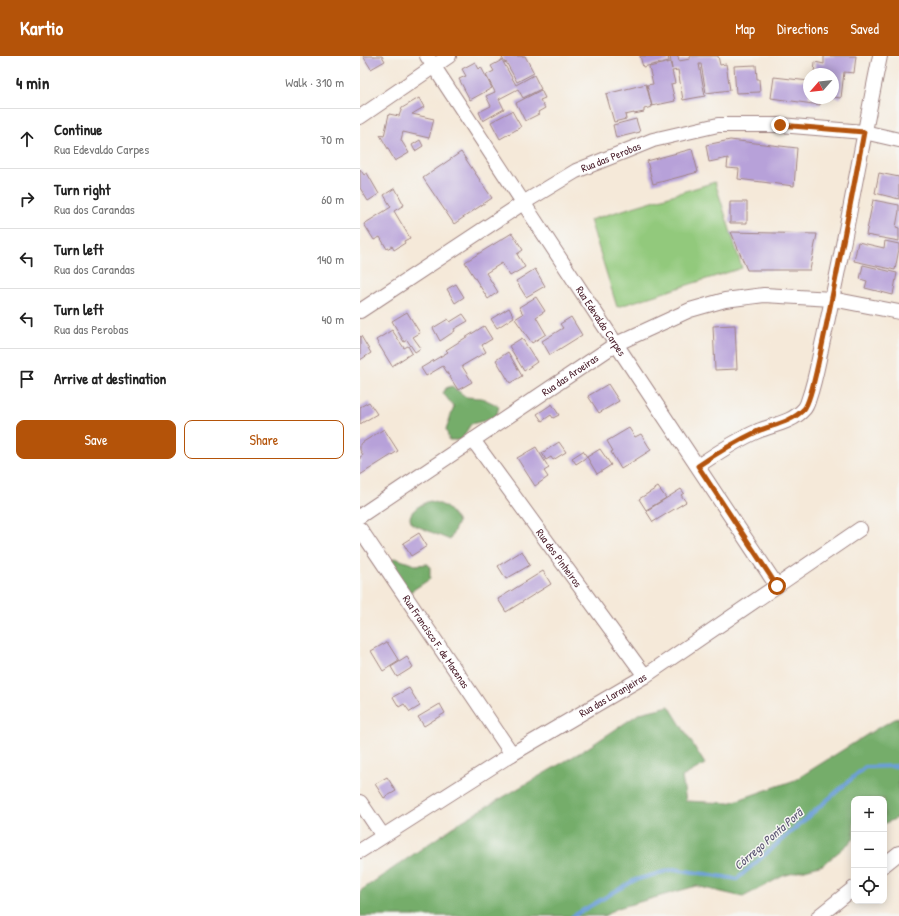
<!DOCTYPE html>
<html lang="en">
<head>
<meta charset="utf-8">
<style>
	:root { --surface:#fff; --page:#f6f6f6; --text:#222; --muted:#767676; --line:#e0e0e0; --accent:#b45309 }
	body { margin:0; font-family:"Patrick Hand",sans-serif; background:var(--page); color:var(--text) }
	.controls { position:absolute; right:12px; bottom:12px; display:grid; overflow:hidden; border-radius:8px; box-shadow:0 2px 10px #0003 }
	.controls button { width:36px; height:36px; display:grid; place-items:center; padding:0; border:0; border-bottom:1px solid var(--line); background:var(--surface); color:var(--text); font:20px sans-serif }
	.compass { position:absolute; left:443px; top:12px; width:36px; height:36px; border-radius:50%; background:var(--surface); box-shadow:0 2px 10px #0003; rotate:242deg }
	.stop { position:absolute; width:12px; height:12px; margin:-9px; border:3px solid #b45309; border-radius:50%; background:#fff }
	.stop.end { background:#b45309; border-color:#fff; box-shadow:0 1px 4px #0008 }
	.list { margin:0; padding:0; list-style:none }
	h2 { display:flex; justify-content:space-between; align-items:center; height:52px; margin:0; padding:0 16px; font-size:17px }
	h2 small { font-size:13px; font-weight:400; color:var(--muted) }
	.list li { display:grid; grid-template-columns:26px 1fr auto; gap:12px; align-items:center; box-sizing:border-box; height:60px; padding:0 16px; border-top:1px solid var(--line) }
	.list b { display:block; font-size:15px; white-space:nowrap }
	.list p { margin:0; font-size:13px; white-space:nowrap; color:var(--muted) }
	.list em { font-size:13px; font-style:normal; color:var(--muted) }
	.actions { display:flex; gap:8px; padding:12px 16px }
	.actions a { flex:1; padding:9px 0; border:1px solid var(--accent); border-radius:8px; text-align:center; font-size:14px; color:var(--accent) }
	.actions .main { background:var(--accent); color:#fff }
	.icon { flex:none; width:22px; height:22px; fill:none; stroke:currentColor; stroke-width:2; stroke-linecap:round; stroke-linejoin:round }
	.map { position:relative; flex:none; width:539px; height:860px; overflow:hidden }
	header { display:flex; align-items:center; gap:24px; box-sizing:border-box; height:56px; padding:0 20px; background:var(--accent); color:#fff }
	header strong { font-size:19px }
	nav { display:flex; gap:22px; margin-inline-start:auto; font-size:14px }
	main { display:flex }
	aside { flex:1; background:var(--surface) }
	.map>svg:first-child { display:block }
	.green { fill:#92c97b; stroke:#6e7453 }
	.forest { fill:#75ad6b; stroke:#60664b }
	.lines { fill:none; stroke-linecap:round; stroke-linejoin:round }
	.stream { stroke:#6c9fd8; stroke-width:4 }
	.building { fill:#b7a1d9 }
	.minor-casing { stroke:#a08482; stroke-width:16 }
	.minor { stroke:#fff; stroke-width:14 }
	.route { stroke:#b45309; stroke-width:5 }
	.labels { text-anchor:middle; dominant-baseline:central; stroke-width:3; stroke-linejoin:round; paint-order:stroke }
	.street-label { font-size:11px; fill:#4a1f2b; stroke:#f6f6f2 }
	.water-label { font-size:12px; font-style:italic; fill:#585270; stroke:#f6f6f2 }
</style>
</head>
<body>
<header>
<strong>Kartio</strong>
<nav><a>Map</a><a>Directions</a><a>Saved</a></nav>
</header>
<main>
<aside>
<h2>4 min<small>Walk · 310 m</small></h2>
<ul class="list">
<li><svg class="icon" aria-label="ahead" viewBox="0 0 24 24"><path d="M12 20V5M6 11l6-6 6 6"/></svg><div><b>Continue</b><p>Rua Edevaldo Carpes</p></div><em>70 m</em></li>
<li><svg class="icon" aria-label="right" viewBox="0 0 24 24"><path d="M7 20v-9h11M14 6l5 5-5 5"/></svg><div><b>Turn right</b><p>Rua dos Carandas</p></div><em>60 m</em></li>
<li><svg class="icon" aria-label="left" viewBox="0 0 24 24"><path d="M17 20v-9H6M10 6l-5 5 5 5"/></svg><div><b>Turn left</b><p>Rua dos Carandas</p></div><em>140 m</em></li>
<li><svg class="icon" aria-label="left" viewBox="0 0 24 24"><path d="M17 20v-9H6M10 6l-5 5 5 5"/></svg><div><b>Turn left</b><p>Rua das Perobas</p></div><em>40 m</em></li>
<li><svg class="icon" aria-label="arrive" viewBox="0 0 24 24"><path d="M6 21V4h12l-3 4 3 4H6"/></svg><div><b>Arrive at destination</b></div></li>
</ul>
<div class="actions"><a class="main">Save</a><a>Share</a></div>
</aside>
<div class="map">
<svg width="539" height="860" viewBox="0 0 539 860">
	<rect width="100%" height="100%" fill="#f6f6f2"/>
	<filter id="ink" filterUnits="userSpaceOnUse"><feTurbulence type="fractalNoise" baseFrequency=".025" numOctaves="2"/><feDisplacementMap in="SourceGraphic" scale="8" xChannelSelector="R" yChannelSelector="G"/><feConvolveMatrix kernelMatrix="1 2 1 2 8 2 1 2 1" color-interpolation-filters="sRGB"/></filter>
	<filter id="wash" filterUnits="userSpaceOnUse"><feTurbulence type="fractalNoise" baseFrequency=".012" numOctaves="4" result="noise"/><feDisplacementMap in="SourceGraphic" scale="16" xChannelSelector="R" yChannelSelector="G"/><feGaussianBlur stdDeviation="0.9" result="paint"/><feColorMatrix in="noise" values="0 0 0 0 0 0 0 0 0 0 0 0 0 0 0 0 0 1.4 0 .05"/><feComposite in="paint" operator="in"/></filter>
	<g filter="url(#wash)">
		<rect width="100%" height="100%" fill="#f5e9d9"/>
		<!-- green -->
		<path class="green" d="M 355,126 L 382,212 L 257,251 L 230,164 Z"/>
		<!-- forest -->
		<path class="forest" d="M 92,330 L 106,341 L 122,342 L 139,350 L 136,362 L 111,368 L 101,384 L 89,384 L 86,373 L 94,351 L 83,337 L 86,332 Z
			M 70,445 C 86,449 89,452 98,466 L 90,484 L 52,468 C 52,467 50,463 50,462 C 50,454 63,447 70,445 Z
			M 35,502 L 55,509 L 68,508 L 70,511 L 70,523 L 50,536 L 26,509 Z
			M 309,650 L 345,708 L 322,721 L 326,745 L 369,747 L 435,724 L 516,673 L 539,661 L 539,761 L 524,768 L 524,743 L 494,743 L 494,783 L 463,809 L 423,820 L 383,841 L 336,830 L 258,852 L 244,860 L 0,860 L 0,835 L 102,765 L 226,693 L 280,657 Z"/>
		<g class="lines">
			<!-- stream -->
			<path class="stream" d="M 213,860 L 275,824 L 314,813 L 377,823 L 505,711 L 539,710"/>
		</g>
		<g id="blocks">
			<!-- building -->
			<path class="building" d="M 3,0 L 22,0 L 25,5 L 11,13 Z
				M 141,0 L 165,0 L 174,17 L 157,26 L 146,6 L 145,7 Z
				M 280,0 L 308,0 L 309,5 L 283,11 Z
				M 310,0 L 318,0 L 319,5 L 330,3 L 330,0 L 358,0 L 360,9 L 366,8 L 370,34 L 346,37 L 341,8 L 339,8 L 345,40 L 323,44 L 318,14 L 312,15 L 315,27 L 311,28 L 315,45 L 292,50 L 287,29 L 293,28 L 289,11 L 310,6 L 312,13 Z
				M 464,0 L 496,0 L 494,17 L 484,16 L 481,42 L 473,41 L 473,18 L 454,18 L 455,6 L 464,8 Z
				M 142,4 L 156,29 L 174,19 L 181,33 L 163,42 L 158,33 L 139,43 L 144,53 L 123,65 L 119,56 L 131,50 L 126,40 L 135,36 L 126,19 L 134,15 L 131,10 Z
				M 115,6 L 119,13 L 121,11 L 132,32 L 110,44 L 99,23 L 106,20 L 102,13 Z
				M 396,9 L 397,23 L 399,23 L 400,36 L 376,37 L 374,10 Z
				M 414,21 L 449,25 L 449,42 L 461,42 L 460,49 L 411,42 Z
				M 286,28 L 292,51 L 284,53 L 284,56 L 274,58 L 274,57 L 265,59 L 266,63 L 254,66 L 246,38 Z
				M 181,34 L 185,42 L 180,44 L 185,52 L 178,56 L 179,58 L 165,65 L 156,47 Z
				M 59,42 L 64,51 L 52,58 L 74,63 L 69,82 L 43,76 L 41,84 L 49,97 L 35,105 L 20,79 L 24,80 L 29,58 L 39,60 L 42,52 Z
				M 152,55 L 161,71 L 140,83 L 131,66 Z
				M 276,63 L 280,76 L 256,82 L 253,69 Z
				M 60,84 L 63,90 L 55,95 L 52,89 Z
				M 370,84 L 437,92 L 434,130 L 378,123 L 379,113 L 367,112 L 368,102 L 349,106 L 346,89 Z
				M 332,93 L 338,116 L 293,128 L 287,105 Z
				M 101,96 L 132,142 L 94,168 L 63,122 Z
				M 0,113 L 4,119 L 7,117 L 19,138 L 8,145 L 0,132 Z
				M 519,117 L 539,121 L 539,143 L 515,137 Z
				M 35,132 L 44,149 L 34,155 L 50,182 L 44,185 L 45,187 L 34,194 L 32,190 L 27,193 L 20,181 L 14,184 L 4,168 L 31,151 L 24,139 Z
				M 513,144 L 539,149 L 539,155 L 536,171 L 539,172 L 539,185 L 506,179 Z
				M 370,146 L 387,146 L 387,167 L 370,167 Z
				M 371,176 L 457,178 L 450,214 L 387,214 Z
				M 152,177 L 163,194 L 157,198 L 165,211 L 150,220 L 142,207 L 126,217 L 138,236 L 128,243 L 105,206 Z
				M 525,185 L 539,188 L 539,193 L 535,214 L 494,205 L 498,186 L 524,192 Z
				M 503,209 L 537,217 L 533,239 L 505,232 L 507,225 L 500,223 Z
				M 175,213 L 185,230 L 166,241 L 156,225 Z
				M 96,228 L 104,241 L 95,247 L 87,233 Z
				M 176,241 L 185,255 L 176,261 L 186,278 L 172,287 L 155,263 L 163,258 L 159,251 Z
				M 149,252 L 154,261 L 137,272 L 131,263 Z
				M 47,256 L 60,277 L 53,281 L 61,292 L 55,296 L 47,284 L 44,286 L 32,265 Z
				M 103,258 L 108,265 L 94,273 L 95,275 L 80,285 L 73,272 L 88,263 L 90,266 Z
				M 211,261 L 222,279 L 190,299 L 182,285 L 203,272 L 200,268 Z
				M 375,269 L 377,313 L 355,314 L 353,270 Z
				M 124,270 L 132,283 L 122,289 L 126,296 L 102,310 L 112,326 L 98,334 L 83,310 L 66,320 L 61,312 L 88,296 L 86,294 Z
				M 32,274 L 44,292 L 48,290 L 52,297 L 32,310 L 16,284 Z
				M 1,280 L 11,297 L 0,304 L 0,281 Z
				M 162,282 L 177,306 L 164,315 L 149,290 Z
				M 148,296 L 162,320 L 150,327 L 136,304 Z
				M 248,328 L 259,345 L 239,357 L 228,340 Z
				M 9,346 L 17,358 L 0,368 L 0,351 Z
				M 192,348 L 199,359 L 193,362 L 191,359 L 182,365 L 177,358 Z
				M 269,372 L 275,381 L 281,378 L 291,394 L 261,413 L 251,396 L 253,395 L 247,385 Z
				M 24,373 L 38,395 L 0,419 L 0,401 L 3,399 L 0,394 L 0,388 Z
				M 199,386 L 206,396 L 193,404 L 191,401 L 186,404 L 182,397 Z
				M 176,391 L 189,412 L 184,415 L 188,421 L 175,430 L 157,402 Z
				M 240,393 L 251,409 L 237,418 L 227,401 Z
				M 223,395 L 227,401 L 216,408 L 212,402 Z
				M 298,431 L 306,442 L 286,454 L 279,443 Z
				M 321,433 L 324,437 L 321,439 L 326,446 L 293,466 L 286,455 Z
				M 59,477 L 67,490 L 51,500 L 43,487 Z
				M 162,495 L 170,509 L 146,523 L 138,510 Z
				M 183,515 L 191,528 L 146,556 L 138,543 Z
				M 27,586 L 39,605 L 23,615 L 11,595 Z
				M 47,601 L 53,611 L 37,621 L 31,611 Z
				M 49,632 L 60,650 L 50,656 L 44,648 L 39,651 L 33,641 Z
				M 80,648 L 85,657 L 64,670 L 58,661 Z
				M 27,721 L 36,735 L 24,742 L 15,728 Z"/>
		</g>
	</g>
	<g filter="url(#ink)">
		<use href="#blocks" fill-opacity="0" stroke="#a08482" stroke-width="1"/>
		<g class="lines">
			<defs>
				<g id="minor">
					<path id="s1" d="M 67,0 L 256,288 L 417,530"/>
					<path d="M 0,61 L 89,0"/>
					<path id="s2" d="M 0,255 L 163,147 L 216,115 L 293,84 L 358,69 L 420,69 L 504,76 L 539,84"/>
					<path id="s3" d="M 113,384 L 285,620"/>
					<path d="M 338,410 C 357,397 377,384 398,375 C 413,369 433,366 444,353 C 447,350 448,345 449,342 C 455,325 458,307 462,289 C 484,193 500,96 520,0"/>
					<path id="s4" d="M 0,460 L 256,288 L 330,254 L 365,244 L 404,239 L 472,243 L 539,256"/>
					<path id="s5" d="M 0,473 L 152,698"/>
					<path d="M 0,746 L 23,780"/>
					<path id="s6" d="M 0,795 L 152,698 L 285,620 L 500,473"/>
					<path d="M 524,809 L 539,797"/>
					<path d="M 459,860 L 494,832"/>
				</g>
			</defs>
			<!-- minor casing -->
			<use href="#minor" class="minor-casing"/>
			<!-- minor -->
			<use href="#minor" class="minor"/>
		</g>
	</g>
	<g class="lines" filter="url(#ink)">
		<!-- route -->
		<path class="route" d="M 417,530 L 338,410 C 357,397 377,385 398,375 C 413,369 432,366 444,353 C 451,345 457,311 460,299 C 476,225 490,150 504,76 L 420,69"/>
	</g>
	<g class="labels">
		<!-- street labels -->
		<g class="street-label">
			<text stroke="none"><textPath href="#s2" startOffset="295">Rua das Perobas</textPath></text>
			<text stroke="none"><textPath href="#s1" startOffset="317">Rua Edevaldo Carpes</textPath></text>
			<text stroke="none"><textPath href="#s4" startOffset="253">Rua das Aroeiras</textPath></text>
			<text stroke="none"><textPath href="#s3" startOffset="146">Rua dos Pinheiros</textPath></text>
			<text stroke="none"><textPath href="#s5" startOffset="136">Rua Francisco F. de Macenas</textPath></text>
			<text stroke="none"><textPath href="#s6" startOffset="297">Rua das Laranjeiras</textPath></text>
		</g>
		<!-- water labels -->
		<g class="water-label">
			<text transform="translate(408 783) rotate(-41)">Córrego Ponta Porã</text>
		</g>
	</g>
</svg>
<div class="controls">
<button>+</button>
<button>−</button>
<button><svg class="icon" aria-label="locate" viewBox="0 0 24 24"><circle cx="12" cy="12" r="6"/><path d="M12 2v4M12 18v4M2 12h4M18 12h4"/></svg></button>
</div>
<svg class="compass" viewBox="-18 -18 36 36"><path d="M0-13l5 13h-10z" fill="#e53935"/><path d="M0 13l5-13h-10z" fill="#767676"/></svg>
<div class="stop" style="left:417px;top:530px"></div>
<div class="stop end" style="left:420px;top:69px"></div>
</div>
</main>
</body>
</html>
